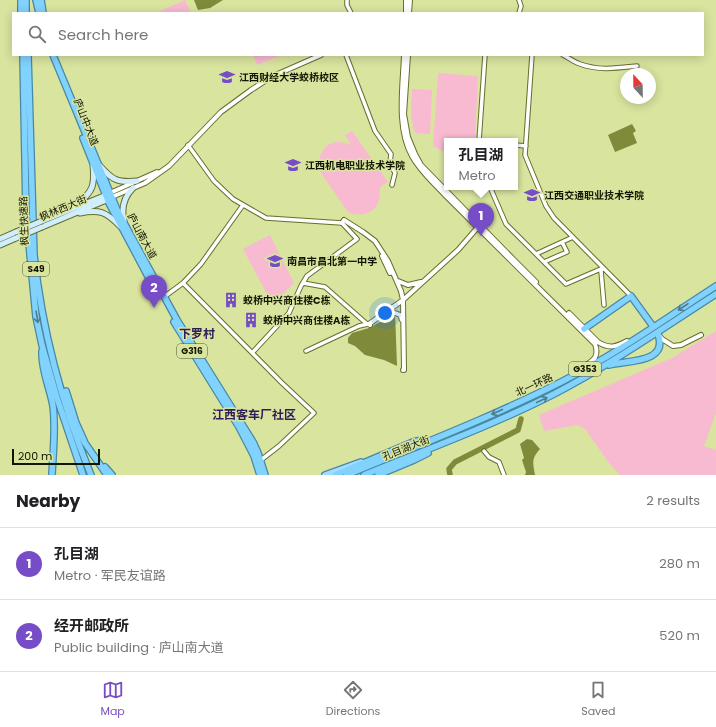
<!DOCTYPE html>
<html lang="en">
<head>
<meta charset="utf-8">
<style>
	:root { --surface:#fff; --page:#f6f6f6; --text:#202124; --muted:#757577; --line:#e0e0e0; --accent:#764dc6 }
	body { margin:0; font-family:Poppins,"Noto Sans SC",sans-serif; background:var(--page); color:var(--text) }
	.compass { position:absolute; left:620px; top:68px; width:36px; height:36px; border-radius:50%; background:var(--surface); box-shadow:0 2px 10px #0003; rotate:338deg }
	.scale { position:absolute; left:12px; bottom:10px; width:88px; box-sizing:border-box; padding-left:4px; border:2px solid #121500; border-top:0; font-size:11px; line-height:14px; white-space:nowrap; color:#121500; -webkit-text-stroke:3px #d9e49f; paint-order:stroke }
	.you { position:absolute; left:385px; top:313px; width:14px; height:14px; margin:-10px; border:3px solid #fff; border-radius:50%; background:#1a73e8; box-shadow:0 0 0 6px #1a73e833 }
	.badge { display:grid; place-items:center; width:26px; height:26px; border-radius:50%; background:var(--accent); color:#fff; font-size:13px; font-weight:700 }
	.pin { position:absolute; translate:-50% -33px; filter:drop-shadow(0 1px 2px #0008) }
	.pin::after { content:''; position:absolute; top:21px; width:14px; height:12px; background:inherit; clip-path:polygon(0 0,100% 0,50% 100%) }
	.popup { position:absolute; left:444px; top:138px; width:74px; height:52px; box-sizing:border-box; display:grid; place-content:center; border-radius:0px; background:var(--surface); filter:drop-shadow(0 1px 3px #0005); font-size:13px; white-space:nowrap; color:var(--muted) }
	.popup b { font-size:15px; color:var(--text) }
	.popup::after { content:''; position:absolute; left:50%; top:100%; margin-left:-8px; border:8px solid transparent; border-top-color:var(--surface) }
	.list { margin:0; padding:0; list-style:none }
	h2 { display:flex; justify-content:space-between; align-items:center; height:52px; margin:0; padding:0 16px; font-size:17px }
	h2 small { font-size:13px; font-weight:400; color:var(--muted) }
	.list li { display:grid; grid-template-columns:26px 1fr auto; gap:12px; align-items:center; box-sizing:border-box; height:72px; padding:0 16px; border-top:1px solid var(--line) }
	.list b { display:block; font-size:15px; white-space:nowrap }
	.list p { margin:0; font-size:13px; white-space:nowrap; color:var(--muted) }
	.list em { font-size:13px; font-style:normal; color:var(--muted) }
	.icon { flex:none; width:22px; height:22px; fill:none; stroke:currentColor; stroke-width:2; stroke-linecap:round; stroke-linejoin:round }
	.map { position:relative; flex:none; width:716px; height:475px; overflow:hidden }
	.search { position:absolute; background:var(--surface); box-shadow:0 2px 10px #0003; left:12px; right:12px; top:12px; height:44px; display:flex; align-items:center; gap:10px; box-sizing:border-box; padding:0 14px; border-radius:0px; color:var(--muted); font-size:15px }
	.sheet { height:196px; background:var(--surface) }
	nav { display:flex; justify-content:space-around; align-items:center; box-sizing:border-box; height:56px; border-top:1px solid var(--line); background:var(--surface); font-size:11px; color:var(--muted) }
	nav a { display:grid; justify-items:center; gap:2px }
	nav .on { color:var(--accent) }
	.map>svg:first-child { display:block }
	.green { fill:#f8bad0 }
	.water { fill:#808a3b }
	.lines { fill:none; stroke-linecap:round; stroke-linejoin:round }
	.river { stroke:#808a3b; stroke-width:5.5 }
	.minor-casing { stroke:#676e2d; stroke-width:5.5 }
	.tertiary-casing { stroke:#676e2d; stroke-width:6 }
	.secondary-casing { stroke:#676e2d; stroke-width:7 }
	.primary-casing { stroke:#4788a4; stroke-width:8 }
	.trunk-casing { stroke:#4788a4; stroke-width:8 }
	.minor { stroke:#fff; stroke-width:3.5 }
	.tertiary { stroke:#fff; stroke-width:4 }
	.secondary { stroke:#d0eefe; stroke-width:5 }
	.primary { stroke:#a1ddfe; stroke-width:5.5 }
	.trunk { stroke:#82d2fe; stroke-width:5.5 }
	.secondary-bridge-casing { stroke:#676e2d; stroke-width:7; stroke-linecap:butt }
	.secondary-bridge { stroke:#d0eefe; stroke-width:5 }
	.oneway { stroke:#507d8c }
	.labels { text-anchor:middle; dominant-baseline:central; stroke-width:3; stroke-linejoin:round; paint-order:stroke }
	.shield { fill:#d9e49f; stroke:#4e5330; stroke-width:1 }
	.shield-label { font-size:9px; font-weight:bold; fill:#121500 }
	.poi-label { font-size:10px; font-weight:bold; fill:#121500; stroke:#d9e49f; text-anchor:start }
	.street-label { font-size:10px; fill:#121500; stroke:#d9e49f }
	.quarter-label { font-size:12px; font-weight:bold; fill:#301c56; stroke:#d9e49f }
</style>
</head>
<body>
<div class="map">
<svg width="716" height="475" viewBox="0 0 716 475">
	<rect width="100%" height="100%" fill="#d9e49f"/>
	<!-- green -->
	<path class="green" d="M 185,0 L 191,13 L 156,13 Z
		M 253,55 L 282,55 L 257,65 Z
		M 438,73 L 478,76 L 475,141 L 447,141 L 447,153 L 433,146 Z
		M 412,89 L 432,90 L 430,134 L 416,133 L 414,132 L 411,115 Z
		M 352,131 L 388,182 L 380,187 C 380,191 380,196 379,200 C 376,214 358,218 347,211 L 315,164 L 319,161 C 322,143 335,138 351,145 L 345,135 Z
		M 270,235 L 293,281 L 293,284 L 279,298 L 269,298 L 243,249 Z
		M 716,331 L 716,413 L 704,446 L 716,450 L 716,475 L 620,475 L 609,463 L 585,429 L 578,425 L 544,431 L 539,415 L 672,358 Z"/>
	<!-- water -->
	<path class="water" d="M 194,0 L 223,0 L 210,8 L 198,10 Z
		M 632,124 L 636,131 L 633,133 L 637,143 L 615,152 L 608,135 Z
		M 395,311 L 397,366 L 384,360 L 365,355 L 355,346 L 348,343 L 348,338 L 352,333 L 369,328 L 385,319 Z
		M 527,439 L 532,440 L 540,449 C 531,459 533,463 535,475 L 525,475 L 526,472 L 522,460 L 524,458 L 520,444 Z"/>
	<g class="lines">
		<!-- river -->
		<path class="river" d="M 450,475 L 449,469 L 455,462 L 518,430 L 521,419"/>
		<defs>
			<path id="minor" d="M 347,0 L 347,5 L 351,13
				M 519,0 L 521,6 L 519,13
				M 346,55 L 375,131 L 391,154 L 390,163 L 395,173 L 392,185
				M 532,55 L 525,155 L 546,206 L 554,218 L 631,296
				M 563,55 C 569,58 574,62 580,64 C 599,71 618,68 637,66
				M 479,141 L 485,55
				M 188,145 L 214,181 L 233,199 L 266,218 L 342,223 L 357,239 L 307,276 L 301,286 L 289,313 L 253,352
				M 515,145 L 526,146
				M 490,187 L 506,224 L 566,284 L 603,268 L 601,271 L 604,305
				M 536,254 L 573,237
				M 544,262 L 567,252 L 562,242
				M 183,283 L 201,264 L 243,205
				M 303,283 L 325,287 L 367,324
				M 164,297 L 183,283 L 282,383 L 314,413 L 279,446 L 261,460
				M 306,351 L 359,326 L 368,324
				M 484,451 L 489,457 L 499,462 L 504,475"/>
			<path id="tertiary" d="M 406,13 L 406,0
				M 409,13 L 410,0
				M 404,55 C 403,86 396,128 412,156 C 420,171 433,182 444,194 L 595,344 C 600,358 592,361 582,368
				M 408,55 L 404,114 L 408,137 L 415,154 L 421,165 L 513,259 L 536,282
				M 110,193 L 157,172
				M 112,197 L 145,183 L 169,166 L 221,112 L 251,90 L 271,77 L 321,55
				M 342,223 L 344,220 L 363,232 L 375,241 L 388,261 L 401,291 L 403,300 L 404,370 L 403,370
				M 382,256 L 390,273
				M 398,281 L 408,285 L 421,282
				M 569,313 L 598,342 C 609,349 616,347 627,341
				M 386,314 C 391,312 394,312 400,315 L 402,320
				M 370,325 L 369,324 L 403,300 L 458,250 L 478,227
				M 658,334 L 662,339 L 673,346 L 681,345 L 701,335"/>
			<path id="secondary" d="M 100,166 C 112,180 118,183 137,181
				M 77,204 C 93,192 95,185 93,165
				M 80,213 C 100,209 106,212 120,226
				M 42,221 L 109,194
				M 124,221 C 121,208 124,197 133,188
				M 42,227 L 111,198
				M 0,239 L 16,232
				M 0,245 L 16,238"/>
			<path id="primary" d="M 325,475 L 361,462"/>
			<path id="trunk" d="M 21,0 L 21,13
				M 26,0 L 26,13
				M 36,0 L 39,13
				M 41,0 L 43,13
				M 23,55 L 26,212 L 36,317 L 42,345 L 57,398 L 83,475
				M 28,55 L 34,255 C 42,330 62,405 91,475
				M 53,55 L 118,212 L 177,320 L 253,442 L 258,453 L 265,475
				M 83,138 L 109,203 L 151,282
				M 174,322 L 239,427 L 254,456 L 260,475
				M 584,329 L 631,296 L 652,325
				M 42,351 C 41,370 50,388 53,406 C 56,429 53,452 52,475
				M 609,365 C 626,360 669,364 658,334
				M 66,391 L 76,423 L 85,443 L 107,475
				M 105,467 L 112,475
				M 335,475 L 413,442 L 426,439
				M 347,475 C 419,445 492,417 561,382 C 615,355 665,319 716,286
				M 364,475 C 428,449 493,425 554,394 C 610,365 663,328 716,294
				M 378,475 L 414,460 L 428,453"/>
		</defs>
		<!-- minor casing -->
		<use href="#minor" class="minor-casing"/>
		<!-- tertiary casing -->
		<use href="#tertiary" class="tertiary-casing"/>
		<!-- secondary casing -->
		<use href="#secondary" class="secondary-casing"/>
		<!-- primary casing -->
		<use href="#primary" class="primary-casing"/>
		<!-- trunk casing -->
		<use href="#trunk" class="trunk-casing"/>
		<!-- minor -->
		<use href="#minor" class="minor"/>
		<!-- tertiary -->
		<use href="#tertiary" class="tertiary"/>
		<!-- secondary -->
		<use href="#secondary" class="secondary"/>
		<!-- primary -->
		<use href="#primary" class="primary"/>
		<!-- trunk -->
		<use href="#trunk" class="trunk"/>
		<defs>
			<path id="secondary-bridge" d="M 16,232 L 42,221
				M 16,238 L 42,227"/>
		</defs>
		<!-- secondary-bridge casing -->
		<use href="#secondary-bridge" class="secondary-bridge-casing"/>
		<!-- secondary-bridge -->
		<use href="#secondary-bridge" class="secondary-bridge"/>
	</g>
	<!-- one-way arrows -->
	<defs><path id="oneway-shaft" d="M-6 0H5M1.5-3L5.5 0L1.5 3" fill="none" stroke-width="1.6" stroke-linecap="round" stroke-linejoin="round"/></defs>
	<g class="oneway">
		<use href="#oneway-shaft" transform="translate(683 307) rotate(147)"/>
		<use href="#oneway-shaft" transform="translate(37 317) rotate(81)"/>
		<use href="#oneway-shaft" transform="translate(542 400) rotate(-25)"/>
		<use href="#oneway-shaft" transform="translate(497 412) rotate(156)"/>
	</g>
	<!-- icons -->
	<defs>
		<symbol id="university-bare" viewBox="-9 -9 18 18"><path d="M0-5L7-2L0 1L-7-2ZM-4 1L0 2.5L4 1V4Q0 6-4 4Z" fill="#764dc6" stroke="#d9e49f" stroke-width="2.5" paint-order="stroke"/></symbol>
		<symbol id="school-bare" viewBox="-9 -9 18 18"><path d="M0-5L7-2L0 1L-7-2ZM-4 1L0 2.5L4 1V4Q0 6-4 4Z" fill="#764dc6" stroke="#d9e49f" stroke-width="2.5" paint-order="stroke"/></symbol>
		<symbol id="building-bare" viewBox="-9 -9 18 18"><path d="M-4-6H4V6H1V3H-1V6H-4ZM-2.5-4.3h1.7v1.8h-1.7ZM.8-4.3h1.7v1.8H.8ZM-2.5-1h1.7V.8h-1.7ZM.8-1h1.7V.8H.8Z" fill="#764dc6" stroke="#d9e49f" stroke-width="2.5" paint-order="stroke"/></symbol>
	</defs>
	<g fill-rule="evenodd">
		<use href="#university-bare" x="216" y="66" width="22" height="22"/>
		<use href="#university-bare" x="282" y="154" width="22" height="22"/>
		<use href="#university-bare" x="521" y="184" width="22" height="22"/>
		<use href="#school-bare" x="264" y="250" width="22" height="22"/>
		<use href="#building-bare" x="220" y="289" width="22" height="22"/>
		<use href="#building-bare" x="240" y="309" width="22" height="22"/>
	</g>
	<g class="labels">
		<!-- shield labels -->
		<g class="shield">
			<rect x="23" y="262" width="26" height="14" rx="3"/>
			<rect x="177" y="344" width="30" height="14" rx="3"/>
			<rect x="569" y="362" width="32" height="14" rx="3"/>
		</g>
		<g class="shield-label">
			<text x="36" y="269">S49</text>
			<text x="192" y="351">G316</text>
			<text x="585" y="369">G353</text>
		</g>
		<!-- poi labels -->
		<g class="poi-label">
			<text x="239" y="77">江西财经大学蛟桥校区</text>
			<text x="305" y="165">江西机电职业技术学院</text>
			<text x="544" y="195">江西交通职业技术学院</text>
			<text x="287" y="261">南昌市昌北第一中学</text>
			<text x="243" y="300">蛟桥中兴商住楼C栋</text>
			<text x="263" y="320">蛟桥中兴商住楼A栋</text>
		</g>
		<!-- street labels -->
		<g class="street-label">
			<text transform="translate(86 122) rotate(68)">庐山中大道</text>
			<text transform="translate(63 208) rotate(-23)">枫林西大街</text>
			<text transform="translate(24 221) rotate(-92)">枫生快速路</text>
			<text transform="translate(142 236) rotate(62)">庐山南大道</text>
			<text transform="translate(534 385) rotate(-25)">北一环路</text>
			<text transform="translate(406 448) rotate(-22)">孔目湖大街</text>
		</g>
		<!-- quarter labels -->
		<g class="quarter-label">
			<text x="197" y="333">下罗村</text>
			<text x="254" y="414">江西客车厂社区</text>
		</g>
	</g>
</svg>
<svg class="compass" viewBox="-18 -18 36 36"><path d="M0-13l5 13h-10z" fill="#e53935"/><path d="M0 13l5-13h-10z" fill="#757577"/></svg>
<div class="scale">200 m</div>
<div class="you"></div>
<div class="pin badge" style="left:481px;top:236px">1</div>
<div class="popup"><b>孔目湖</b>Metro</div>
<div class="pin badge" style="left:154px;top:308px">2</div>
<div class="search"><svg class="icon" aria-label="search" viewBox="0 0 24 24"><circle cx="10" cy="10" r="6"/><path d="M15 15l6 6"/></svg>Search here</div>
</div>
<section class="sheet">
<h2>Nearby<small>2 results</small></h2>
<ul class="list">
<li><span class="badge">1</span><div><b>孔目湖</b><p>Metro · 军民友谊路</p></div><em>280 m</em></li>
<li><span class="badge">2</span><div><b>经开邮政所</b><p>Public building · 庐山南大道</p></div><em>520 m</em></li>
</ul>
</section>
<nav>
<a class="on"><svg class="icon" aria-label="map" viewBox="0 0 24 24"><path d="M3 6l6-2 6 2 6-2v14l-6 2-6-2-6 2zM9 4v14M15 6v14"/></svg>Map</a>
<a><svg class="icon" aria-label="directions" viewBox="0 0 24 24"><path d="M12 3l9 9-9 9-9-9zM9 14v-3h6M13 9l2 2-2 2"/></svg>Directions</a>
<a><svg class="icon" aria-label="saved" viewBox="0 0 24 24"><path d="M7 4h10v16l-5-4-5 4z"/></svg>Saved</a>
</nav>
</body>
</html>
